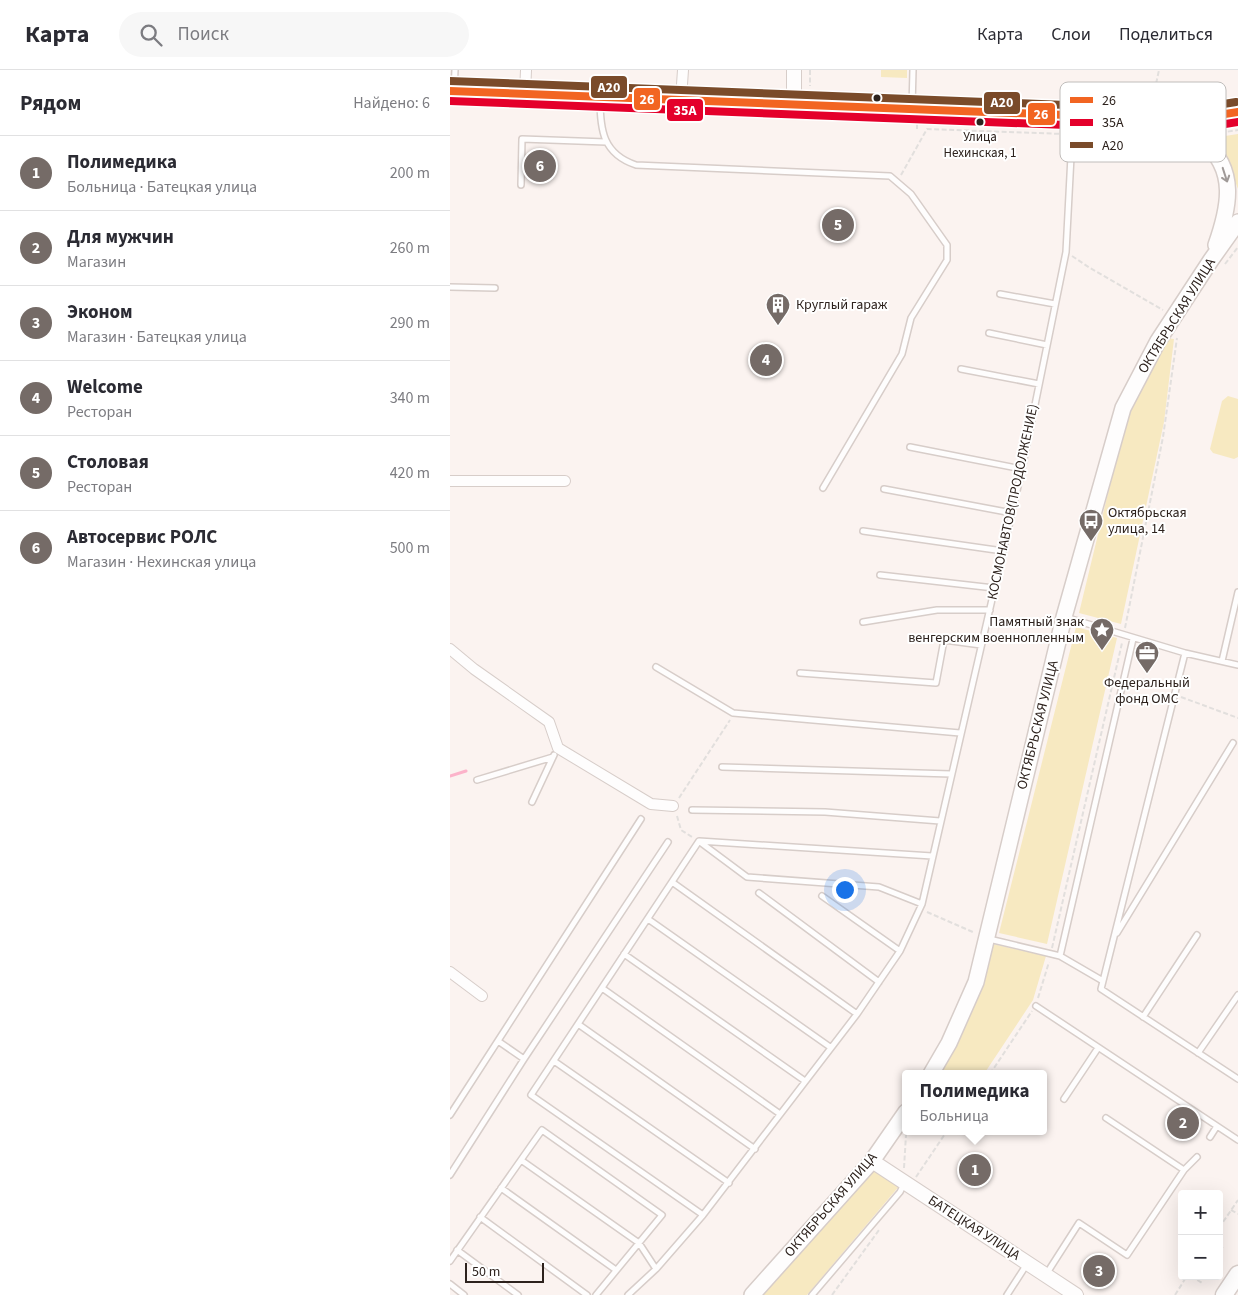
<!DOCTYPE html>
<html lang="ru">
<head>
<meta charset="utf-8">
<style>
	:root { --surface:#fff; --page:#f7f7f7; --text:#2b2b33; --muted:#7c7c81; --line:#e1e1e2; --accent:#756b67 }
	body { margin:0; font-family:"Source Sans 3",sans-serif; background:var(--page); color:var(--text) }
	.controls { position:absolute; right:15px; bottom:15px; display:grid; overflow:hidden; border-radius:5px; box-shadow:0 5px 20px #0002 }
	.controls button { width:45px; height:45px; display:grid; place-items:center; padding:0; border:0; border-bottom:1px solid var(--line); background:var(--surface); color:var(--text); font:25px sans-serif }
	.scale { position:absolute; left:15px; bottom:12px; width:79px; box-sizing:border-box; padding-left:5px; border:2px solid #2d221d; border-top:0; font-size:14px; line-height:18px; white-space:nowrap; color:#2d221d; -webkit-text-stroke:4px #fff; paint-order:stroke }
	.you { position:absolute; left:394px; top:819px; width:18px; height:18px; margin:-12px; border:4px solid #fff; border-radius:50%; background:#1a73e8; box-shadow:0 0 0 8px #1a73e833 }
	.badge { display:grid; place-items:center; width:32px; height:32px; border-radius:50%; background:var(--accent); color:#fff; font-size:16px; font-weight:700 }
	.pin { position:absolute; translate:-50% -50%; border:2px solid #fff; box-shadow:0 1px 5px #0006 }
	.popup { position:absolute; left:452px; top:1000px; width:145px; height:65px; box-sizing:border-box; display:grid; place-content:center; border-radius:5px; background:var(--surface); filter:drop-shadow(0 1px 4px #0005); font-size:16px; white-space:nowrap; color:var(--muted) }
	.popup b { font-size:19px; color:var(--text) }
	.popup::after { content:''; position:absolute; left:50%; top:100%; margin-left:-10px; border:10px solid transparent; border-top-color:var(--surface) }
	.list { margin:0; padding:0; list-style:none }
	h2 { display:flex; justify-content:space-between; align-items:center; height:65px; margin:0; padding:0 20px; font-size:21px }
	h2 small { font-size:16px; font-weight:400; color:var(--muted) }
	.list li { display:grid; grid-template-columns:32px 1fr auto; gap:15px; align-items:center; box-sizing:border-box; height:75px; padding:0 20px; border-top:1px solid var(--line) }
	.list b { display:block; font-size:19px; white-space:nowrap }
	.list p { margin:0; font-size:16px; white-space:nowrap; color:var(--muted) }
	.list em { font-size:16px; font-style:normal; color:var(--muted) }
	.icon { flex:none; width:28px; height:28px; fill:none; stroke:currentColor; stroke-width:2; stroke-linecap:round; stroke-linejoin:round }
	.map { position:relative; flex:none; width:788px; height:1225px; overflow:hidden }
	header { display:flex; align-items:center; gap:30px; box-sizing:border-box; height:70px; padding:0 25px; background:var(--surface); border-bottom:1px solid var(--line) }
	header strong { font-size:24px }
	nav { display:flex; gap:28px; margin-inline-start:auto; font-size:18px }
	.search { width:350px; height:45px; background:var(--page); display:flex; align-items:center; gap:12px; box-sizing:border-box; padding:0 18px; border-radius:28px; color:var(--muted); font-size:19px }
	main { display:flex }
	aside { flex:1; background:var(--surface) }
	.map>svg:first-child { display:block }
	.green { fill:#f7e9c1 }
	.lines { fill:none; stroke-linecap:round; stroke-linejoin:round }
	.stream { stroke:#fcb3ca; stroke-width:3 }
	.service-casing { stroke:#d7cdc9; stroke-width:8 }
	.minor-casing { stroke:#d7cdc9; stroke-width:12 }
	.tertiary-casing { stroke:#d7cdc9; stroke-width:16 }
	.secondary-casing { stroke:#d7cdc9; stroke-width:18 }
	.primary-casing { stroke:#d7cdc9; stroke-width:19 }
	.path { stroke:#e2dfdd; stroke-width:2; stroke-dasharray:5 2.5; stroke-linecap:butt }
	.service { stroke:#fefdfd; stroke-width:5 }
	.minor { stroke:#fefdfd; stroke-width:10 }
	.tertiary { stroke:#fefdfd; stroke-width:14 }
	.secondary { stroke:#fefdfd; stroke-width:15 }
	.primary { stroke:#fefdfd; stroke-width:16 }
	.bus-1-casing { stroke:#fff; stroke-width:11 }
	.bus-2-casing { stroke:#fff; stroke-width:11 }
	.bus-3-casing { stroke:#fff; stroke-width:11 }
	.bus-1 { stroke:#f26522; stroke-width:8 }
	.bus-2 { stroke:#e4002b; stroke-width:8 }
	.bus-3 { stroke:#7a4b2a; stroke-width:8 }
	.oneway { stroke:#a09a98 }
	.bus-dot { fill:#2d221d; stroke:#fff; stroke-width:2 }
	.labels { text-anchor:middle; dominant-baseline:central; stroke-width:4; stroke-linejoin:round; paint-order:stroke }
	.bus-label { font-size:13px; fill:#2d221d; stroke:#fff }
	.poi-label { font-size:14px; fill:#2d221d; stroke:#fff; text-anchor:start }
	.street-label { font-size:14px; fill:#2d221d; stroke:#fff }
	.key { fill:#fff; stroke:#c0bdbb; stroke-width:1 }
	.key-label { font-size:14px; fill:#2d221d }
	.line-badge { stroke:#fff; stroke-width:2 }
	.badge-label { font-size:14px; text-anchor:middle; font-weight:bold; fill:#fff }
</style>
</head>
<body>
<header>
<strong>Карта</strong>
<div class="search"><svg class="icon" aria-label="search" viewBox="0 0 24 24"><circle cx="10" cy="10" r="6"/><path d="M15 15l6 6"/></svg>Поиск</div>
<nav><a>Карта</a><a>Слои</a><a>Поделиться</a></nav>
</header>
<main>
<aside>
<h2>Рядом<small>Найдено: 6</small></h2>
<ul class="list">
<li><span class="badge">1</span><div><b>Полимедика</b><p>Больница · Батецкая улица</p></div><em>200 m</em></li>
<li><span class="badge">2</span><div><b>Для мужчин</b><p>Магазин</p></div><em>260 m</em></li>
<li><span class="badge">3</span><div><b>Эконом</b><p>Магазин · Батецкая улица</p></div><em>290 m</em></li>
<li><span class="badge">4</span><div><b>Welcome</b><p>Ресторан</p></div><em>340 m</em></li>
<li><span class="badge">5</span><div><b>Столовая</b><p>Ресторан</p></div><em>420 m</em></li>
<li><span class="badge">6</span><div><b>Автосервис РОЛС</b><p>Магазин · Нехинская улица</p></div><em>500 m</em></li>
</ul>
</aside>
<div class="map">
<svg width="788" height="1225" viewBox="0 0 788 1225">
	<rect width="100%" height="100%" fill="#fbf3f0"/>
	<!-- green -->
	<path class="green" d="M 431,0 L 457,0 L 457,8 L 431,7 Z
		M 788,64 L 788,119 C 781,100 774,84 762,68 Z
		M 716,268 L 724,269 L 714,352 L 671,554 L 629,543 L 675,353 Z
		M 778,326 L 788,329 L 788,387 L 784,389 L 763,383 L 760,379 L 772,331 Z
		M 626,557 L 667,568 L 597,874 L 549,863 Z
		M 543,874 L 596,886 L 583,930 L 534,1004 L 488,1004 L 534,915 Z
		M 423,1096 L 451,1114 L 357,1225 L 310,1225 Z"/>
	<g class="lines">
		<!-- stream -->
		<path class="stream" d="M 0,706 L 16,701"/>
		<defs>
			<path id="service" d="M 4,19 L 5,0
				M 150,29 C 150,60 153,84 186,95 L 440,106 L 461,124 L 497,175 L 497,190 L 461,248 L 452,284 L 373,418
				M 462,37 L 463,0
				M 71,115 L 72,69 L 156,72
				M 0,217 L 45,218
				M 550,224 L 605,234
				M 539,263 L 597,275
				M 511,299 L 589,314
				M 460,377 L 572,399
				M 434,419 L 562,443
				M 413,461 L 553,481
				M 430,505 L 544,518
				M 615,547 L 735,583 L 788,595
				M 413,552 L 487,540 L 540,540
				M 772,591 L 788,522
				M 206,597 L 283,643 L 510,663
				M 350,603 L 486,613 L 494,570 L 531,575
				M 272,697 L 501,704
				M 27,710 L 103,687
				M 82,732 L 104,685
				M 242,740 L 375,742 L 490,751
				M 250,772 L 297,807 L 429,817 L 472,834
				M 222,812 L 407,944
				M 309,823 L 429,912
				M 372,826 L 450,881
				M 198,849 L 380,977
				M 667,863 L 783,673
				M 539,869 L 610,886 L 653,911 L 651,919 L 788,1009
				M 174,884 L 355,1011
				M 610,886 L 683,569
				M 653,911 L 735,583
				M 152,918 L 330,1044
				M 586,936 L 788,1070
				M 693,947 L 747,865
				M 128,954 L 305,1079
				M 48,971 L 74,989
				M 748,983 L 788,925
				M 104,991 L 279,1113
				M 614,1029 L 648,978
				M 0,1045 L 191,749
				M 760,1067 L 767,1056
				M 71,1090 L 189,1173 L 206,1199
				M 734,1100 L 747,1087
				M 0,1105 L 74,989 L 218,772
				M 51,1118 L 166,1200
				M 253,1145 L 81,1025 L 249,771 L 482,786
				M 30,1147 L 137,1225
				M 7,1180 L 68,1225
				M 0,1191 L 92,1060 L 212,1145 L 146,1225
				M 597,1203 L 629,1153 L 677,1185 L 734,1100 L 656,1048
				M 0,1214 L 14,1225
				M 178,1225 L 206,1199 L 253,1145 L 407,944 L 450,881 L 472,834 L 572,399 L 616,182 L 623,48
				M 362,1225 L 450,1122 L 454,1114
				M 557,1225 L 577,1194"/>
			<path id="minor" d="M 75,24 L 76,0
				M 231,29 L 233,0
				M 0,411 L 115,411
				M 0,579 L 24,599 L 99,652 L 108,678 L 201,734 L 223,736
				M 0,902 L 32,926"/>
			<path id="tertiary" d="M 344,0 L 344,34
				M 422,1091 L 626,1225"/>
			<path id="secondary" d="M 717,49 C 729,55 743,62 753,71 C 788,100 779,138 766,175
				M 481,1004 L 499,973 L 526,912 L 614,547 L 673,338 L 708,271 L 761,190 L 788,152
				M 302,1225 L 422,1091 L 456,1042"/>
			<path id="primary" d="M 0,21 L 717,49 L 756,47 L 788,42
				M 774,1225 L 788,1204"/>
		</defs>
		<!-- service casing -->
		<use href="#service" class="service-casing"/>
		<!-- minor casing -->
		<use href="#minor" class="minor-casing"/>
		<!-- tertiary casing -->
		<use href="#tertiary" class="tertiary-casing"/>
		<!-- secondary casing -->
		<use href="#secondary" class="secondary-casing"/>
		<!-- primary casing -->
		<use href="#primary" class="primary-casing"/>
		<!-- path -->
		<path class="path" d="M 360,0 L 360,16
			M 703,28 L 709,0
			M 467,59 L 467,51
			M 763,64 L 788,60
			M 629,65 L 726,68
			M 451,105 L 477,59 L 614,64
			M 622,186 L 640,198 L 713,240
			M 775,194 L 788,177
			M 675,558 L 713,367 L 727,268
			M 731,627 L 788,648
			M 229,728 L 280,650
			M 227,746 L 231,760 L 242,767
			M 477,842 L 525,863
			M 602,878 L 672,573
			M 588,928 L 599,892
			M 540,1004 L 582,941
			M 454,1098 L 456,1065
			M 466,1107 L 497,1061
			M 781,1140 L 788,1144
			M 769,1158 L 788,1130
			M 769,1175 L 774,1179
			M 741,1206 L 752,1213
			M 382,1225 L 429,1160
			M 725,1225 L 737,1206"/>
		<!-- service -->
		<use href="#service" class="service"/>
		<!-- minor -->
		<use href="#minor" class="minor"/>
		<!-- tertiary -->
		<use href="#tertiary" class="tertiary"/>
		<!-- secondary -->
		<use href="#secondary" class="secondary"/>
		<!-- primary -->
		<use href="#primary" class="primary"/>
		<defs>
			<path id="bus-1" d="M 0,21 L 717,49 L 756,47 L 788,42"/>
			<path id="bus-2" d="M 0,31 L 717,59 L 757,57 L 788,52"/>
			<path id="bus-3" d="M 0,11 L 717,39 L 755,37 L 786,32"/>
		</defs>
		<!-- bus-1 casing -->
		<use href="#bus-1" class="bus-1-casing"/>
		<!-- bus-2 casing -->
		<use href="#bus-2" class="bus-2-casing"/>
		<!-- bus-3 casing -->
		<use href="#bus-3" class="bus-3-casing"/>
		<!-- bus-1 -->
		<use href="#bus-1" class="bus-1"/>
		<!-- bus-2 -->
		<use href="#bus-2" class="bus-2"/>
		<!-- bus-3 -->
		<use href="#bus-3" class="bus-3"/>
	</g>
	<!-- one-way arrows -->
	<defs><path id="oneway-shaft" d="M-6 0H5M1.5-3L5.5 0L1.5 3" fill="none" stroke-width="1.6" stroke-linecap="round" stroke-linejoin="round" transform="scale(1.25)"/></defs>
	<use class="oneway" href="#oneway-shaft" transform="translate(775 105) rotate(72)"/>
	<!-- icons -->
	<defs>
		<symbol id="building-pin" viewBox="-11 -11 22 30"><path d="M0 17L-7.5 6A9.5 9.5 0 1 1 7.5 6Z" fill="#756b67" stroke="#fff"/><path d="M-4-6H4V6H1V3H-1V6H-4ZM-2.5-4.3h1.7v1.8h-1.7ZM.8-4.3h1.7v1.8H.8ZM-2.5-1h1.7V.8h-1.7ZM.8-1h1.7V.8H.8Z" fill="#fff"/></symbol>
		<symbol id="bus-pin" viewBox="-11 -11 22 30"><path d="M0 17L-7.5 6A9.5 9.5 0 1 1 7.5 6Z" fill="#756b67" stroke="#fff"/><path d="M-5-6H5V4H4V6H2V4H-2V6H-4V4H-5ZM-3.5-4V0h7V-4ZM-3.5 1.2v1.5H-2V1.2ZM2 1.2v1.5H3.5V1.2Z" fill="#fff"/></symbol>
		<symbol id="sight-pin" viewBox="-11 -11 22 30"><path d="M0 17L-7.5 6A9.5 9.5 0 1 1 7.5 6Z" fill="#756b67" stroke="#fff"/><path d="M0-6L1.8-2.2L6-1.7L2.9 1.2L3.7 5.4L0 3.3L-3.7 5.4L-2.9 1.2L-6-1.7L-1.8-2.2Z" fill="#fff"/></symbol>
		<symbol id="office-pin" viewBox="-11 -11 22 30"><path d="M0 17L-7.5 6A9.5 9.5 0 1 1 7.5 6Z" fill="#756b67" stroke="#fff"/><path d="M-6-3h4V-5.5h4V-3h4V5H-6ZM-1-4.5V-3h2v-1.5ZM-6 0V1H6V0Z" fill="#fff"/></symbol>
	</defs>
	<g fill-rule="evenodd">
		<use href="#building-pin" x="314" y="221" width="28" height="38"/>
		<use href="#bus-pin" x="627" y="437" width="28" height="38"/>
		<use href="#sight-pin" x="638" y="546" width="28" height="38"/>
		<use href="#office-pin" x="683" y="569" width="28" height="38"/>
	</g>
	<!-- markers -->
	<g class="bus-dot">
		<circle cx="427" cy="28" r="4.5"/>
		<circle cx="530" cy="52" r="4.5"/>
	</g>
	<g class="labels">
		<!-- bus labels -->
		<g class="bus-label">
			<text x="530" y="67">Улица<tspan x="530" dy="16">Нехинская, 1</tspan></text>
		</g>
		<!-- poi labels -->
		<g class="poi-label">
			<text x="346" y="235">Круглый гараж</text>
			<text x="658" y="443">Октябрьская<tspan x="658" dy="16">улица, 14</tspan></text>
			<text x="634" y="552" text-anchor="end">Памятный знак<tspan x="634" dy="16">венгерским военнопленным</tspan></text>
			<text x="697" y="613" text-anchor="middle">Федеральный<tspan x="697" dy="16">фонд ОМС</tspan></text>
		</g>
		<!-- street labels -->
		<g class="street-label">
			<text transform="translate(727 246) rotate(-58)">ОКТЯБРЬСКАЯ УЛИЦА</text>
			<text transform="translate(563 432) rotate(-78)">КОСМОНАВТОВ(ПРОДОЛЖЕНИЕ)</text>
			<text transform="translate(588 655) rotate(-76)">ОКТЯБРЬСКАЯ УЛИЦА</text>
			<text transform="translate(381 1135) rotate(-49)">ОКТЯБРЬСКАЯ УЛИЦА</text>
			<text transform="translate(524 1158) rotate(33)">БАТЕЦКАЯ УЛИЦА</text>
		</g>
	</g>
	<!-- legend -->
	<rect x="610" y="12" width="166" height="80" rx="8" class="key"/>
	<rect x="620" y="27" width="23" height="6" fill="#f26522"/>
	<rect x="620" y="49" width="23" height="7" fill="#e4002b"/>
	<rect x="620" y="72" width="23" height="6" fill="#7a4b2a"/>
	<g class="key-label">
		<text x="652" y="35">26</text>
		<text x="652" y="57">35А</text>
		<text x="652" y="80">А20</text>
	</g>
	<g class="line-badge">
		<rect x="140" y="5" width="38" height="24" rx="5" fill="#7a4b2a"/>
		<rect x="183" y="17" width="28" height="24" rx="5" fill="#f26522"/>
		<rect x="533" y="21" width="38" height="24" rx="5" fill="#7a4b2a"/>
		<rect x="216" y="28" width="38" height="24" rx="5" fill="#e4002b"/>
		<rect x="577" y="32" width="29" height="24" rx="5" fill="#f26522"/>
	</g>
	<g class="badge-label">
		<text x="159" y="22">А20</text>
		<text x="197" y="34">26</text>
		<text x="552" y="37">А20</text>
		<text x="235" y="45">35А</text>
		<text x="591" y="49">26</text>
	</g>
</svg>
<div class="controls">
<button>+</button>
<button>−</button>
</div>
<div class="scale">50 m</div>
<div class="you"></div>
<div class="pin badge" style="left:525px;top:1100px">1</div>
<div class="popup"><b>Полимедика</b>Больница</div>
<div class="pin badge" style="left:733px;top:1053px">2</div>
<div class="pin badge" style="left:649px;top:1201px">3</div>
<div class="pin badge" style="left:316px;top:290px">4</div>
<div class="pin badge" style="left:388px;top:155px">5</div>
<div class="pin badge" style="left:90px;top:96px">6</div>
</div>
</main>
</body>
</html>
